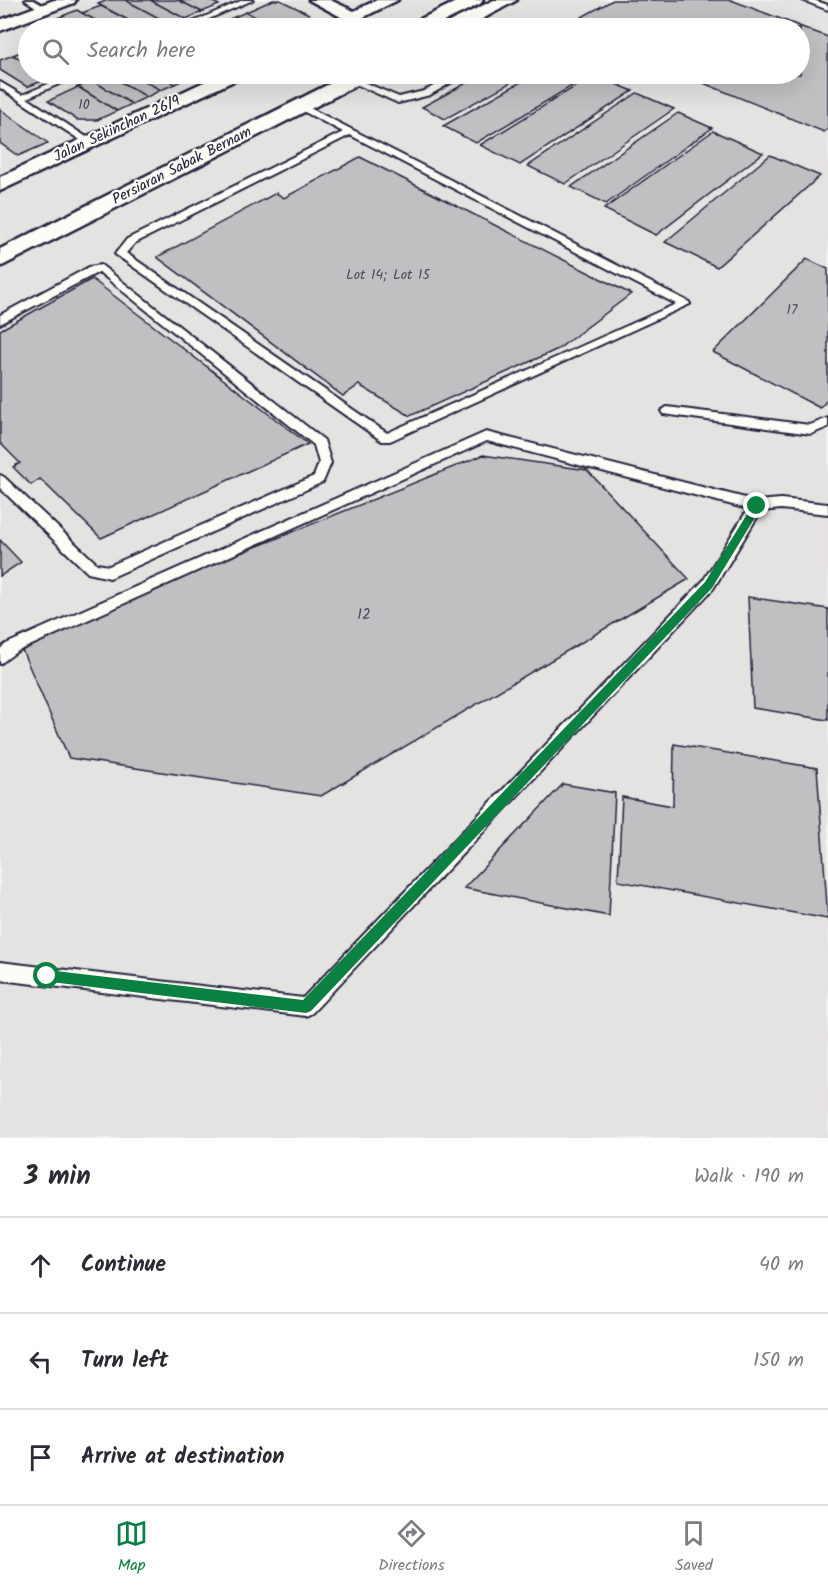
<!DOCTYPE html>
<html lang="en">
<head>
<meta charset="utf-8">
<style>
	:root { --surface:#fff; --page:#f7f7f7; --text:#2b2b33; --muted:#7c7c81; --line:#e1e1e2; --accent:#0b8043 }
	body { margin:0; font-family:Kalam,sans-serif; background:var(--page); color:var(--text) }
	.stop { position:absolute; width:18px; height:18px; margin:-14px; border:4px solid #0b8043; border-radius:50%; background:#fff }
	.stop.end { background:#0b8043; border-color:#fff; box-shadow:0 2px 6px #0008 }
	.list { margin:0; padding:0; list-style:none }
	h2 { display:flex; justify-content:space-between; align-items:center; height:78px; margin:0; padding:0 24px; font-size:26px }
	h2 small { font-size:20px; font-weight:400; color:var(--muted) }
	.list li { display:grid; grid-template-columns:39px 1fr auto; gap:18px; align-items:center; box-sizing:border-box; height:96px; padding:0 24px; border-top:2px solid var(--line) }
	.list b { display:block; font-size:22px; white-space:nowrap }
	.list em { font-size:20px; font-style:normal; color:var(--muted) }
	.icon { flex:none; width:33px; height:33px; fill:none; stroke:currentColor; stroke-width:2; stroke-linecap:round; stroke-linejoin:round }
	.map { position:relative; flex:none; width:828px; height:1138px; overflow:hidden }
	.search { position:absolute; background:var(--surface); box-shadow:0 6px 24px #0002; left:18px; right:18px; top:18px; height:66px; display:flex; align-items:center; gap:15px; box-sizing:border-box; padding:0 21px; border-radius:33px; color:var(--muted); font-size:22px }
	.sheet { height:366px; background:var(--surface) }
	nav { display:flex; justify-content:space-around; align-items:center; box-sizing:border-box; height:84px; border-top:2px solid var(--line); background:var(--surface); font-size:16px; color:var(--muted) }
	nav a { display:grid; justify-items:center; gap:3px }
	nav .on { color:var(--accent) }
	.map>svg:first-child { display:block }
	.built { fill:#e4e3e2; fill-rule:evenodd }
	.building { fill:#c0bfc2; stroke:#22223b; stroke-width:1.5 }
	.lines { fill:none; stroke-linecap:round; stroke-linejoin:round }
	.service-casing { stroke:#22223b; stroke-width:4 }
	.minor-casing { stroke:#22223b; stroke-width:5 }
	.tertiary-casing { stroke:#22223b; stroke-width:5 }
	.service { fill:#fdfcf7; fill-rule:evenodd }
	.minor { fill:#fdfcf7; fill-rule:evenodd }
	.tertiary { fill:#fdfcf7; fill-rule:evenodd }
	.route { fill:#0b8043 }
	.labels { text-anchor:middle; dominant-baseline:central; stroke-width:4.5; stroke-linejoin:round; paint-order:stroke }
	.far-number-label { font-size:14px; fill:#4a495d }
	.far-street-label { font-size:15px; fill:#22223b; stroke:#fdfcf7 }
	.number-label { font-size:15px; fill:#4a495d }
</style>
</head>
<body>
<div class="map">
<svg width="828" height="1138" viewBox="0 0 828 1138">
	<rect width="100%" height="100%" fill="#f4f3ef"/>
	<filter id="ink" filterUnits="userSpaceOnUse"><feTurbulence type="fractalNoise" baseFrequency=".0167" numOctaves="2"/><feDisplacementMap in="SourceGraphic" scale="12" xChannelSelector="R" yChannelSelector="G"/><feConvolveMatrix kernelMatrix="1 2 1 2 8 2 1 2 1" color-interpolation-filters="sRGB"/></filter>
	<g filter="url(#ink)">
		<!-- built -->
		<path class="built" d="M 0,0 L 828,0 L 828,1138 L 0,1138 ZM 28,28 L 800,28 L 800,74 L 28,74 Z"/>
		<!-- building -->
		<path class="building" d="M 108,0 L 125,0 L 172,25 L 164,28 L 143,28 L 98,4 Z
			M 125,0 L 150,0 L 186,19 L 172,25 Z
			M 150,0 L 178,0 L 202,12 L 186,19 Z
			M 178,0 L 209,0 L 219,5 L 202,12 Z
			M 273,0 L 280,0 L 309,14 L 310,22 L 296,28 L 278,28 L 246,12 Z
			M 613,0 L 731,0 L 828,37 L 828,129 L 824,132 L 681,74 L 800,74 L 800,28 L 571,28 L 565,26 Z
			M 101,6 L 143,28 L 110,28 L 82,13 Z
			M 77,10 L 82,13 L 110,28 L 70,28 L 55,19 Z
			M 246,12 L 278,28 L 256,28 L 234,17 Z
			M 234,17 L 256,28 L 234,28 L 222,22 Z
			M 55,19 L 70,28 L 36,27 Z
			M 28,49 L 28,64 L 13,55 Z
			M 13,55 L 28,64 L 28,74 L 43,74 L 50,78 L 27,87 L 0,70 L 0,60 Z
			M 107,74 L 131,74 L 161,90 L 147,97 Z
			M 107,74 L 147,97 L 132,104 L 93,81 Z
			M 131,74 L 157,74 L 175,84 L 161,90 Z
			M 157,74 L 182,74 L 189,77 L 175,84 Z
			M 483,74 L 526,74 L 445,119 L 422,107 Z
			M 535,74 L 592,74 L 476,143 L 443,126 Z
			M 594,75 L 633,91 L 520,165 L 480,145 Z
			M 93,81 L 132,104 L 117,111 L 78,87 Z
			M 78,87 L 117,111 L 97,120 L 77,120 L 48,101 Z
			M 637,93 L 674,109 L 565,184 L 528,166 Z
			M 0,109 L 48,143 L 18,156 L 0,143 Z
			M 678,113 L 712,128 L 606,204 L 571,187 Z
			M 713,131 L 763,153 L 656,235 L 604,209 Z
			M 770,155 L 820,176 L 717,267 L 665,242 Z
			M 360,157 L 631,294 L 558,349 L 410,416 L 359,385 L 343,396 L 157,257 L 276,193 L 284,198 Z
			M 807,259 L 828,269 L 828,399 L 820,408 L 713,352 Z
			M 92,279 L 308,444 L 101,538 L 40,479 L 31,485 L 13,467 L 20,463 L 0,443 L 0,330 Z
			M 483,455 L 587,470 L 689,579 L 321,796 L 69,758 L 22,650 L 196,571 Z
			M 0,540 L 21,562 L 0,576 Z
			M 748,597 L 828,609 L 828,720 L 753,708 Z
			M 674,744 L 817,768 L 828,919 L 618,881 L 622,797 L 673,806 Z
			M 563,784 L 615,793 L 609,916 L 464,888 Z"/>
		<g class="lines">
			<defs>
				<path id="service" d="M 25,0 L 34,0 L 49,9 L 42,11 Z
					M 243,0 L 253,0 L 188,28 L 179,28 Z
					M 802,0 L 813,0 L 828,5 L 828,10 Z
					M 72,74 L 82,74 L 27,98 L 91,140 L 91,144 L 88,145 L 0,88 L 0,82 L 22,95 Z
					M 457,74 L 466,74 L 430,95 L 398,103 L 347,80 L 354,78 L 399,97 L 424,91 Z
					M 300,103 L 689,302 L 690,304 L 390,441 L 382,441 L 115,254 L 127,239 L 343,132 L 297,108 L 296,106 ZM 350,135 L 676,304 L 387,433 L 126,253 L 135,243 Z
					M 101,265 L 324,440 L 331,463 L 323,482 L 110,578 L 88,573 L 0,488 L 0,475 L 4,477 L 97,564 L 109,566 L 314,476 L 319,463 L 314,445 L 99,272 L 0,324 L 0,315 L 89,267 Z
					M 667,407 L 810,425 L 828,418 L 828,427 L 811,434 L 663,414 L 661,411 Z
					M 486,432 L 757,501 L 781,499 L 828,504 L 828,514 L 781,509 L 761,511 L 713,589 L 312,1013 L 306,1016 L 0,980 L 0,962 L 303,998 L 703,581 L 748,509 L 487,441 L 16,652 L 0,664 L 0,649 L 6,644 Z"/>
				<path id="minor" d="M 54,0 L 76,0 L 74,3 L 0,31 L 0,20 Z
					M 309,0 L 330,0 L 354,11 L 377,0 L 398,0 L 342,28 L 322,28 L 324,25 L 341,17 Z
					M 221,74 L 243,74 L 240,78 L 0,191 L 0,177 Z"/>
				<path id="tertiary" d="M 460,0 L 483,0 L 480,4 L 431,28 L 408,28 L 410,24 Z
					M 494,0 L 517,0 L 466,28 L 448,28 L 447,26 L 449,22 Z
					M 349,74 L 374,74 L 371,78 L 0,267 L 0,249 Z"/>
			</defs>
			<!-- service casing -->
			<use href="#service" class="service-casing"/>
			<!-- minor casing -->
			<use href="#minor" class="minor-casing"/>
			<!-- tertiary casing -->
			<use href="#tertiary" class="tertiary-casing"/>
			<!-- service -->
			<use href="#service" class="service"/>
			<!-- minor -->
			<use href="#minor" class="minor"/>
			<!-- tertiary -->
			<use href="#tertiary" class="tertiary"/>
		</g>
	</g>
	<!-- route -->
	<path class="route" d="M 757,502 L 762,506 L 712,588 L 311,1011 L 306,1013 L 43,981 L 41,976 L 47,970 L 303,1000 L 705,582 L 754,503 Z"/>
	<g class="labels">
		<!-- far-number labels -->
		<g class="far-number-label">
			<text x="84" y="105">10</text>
			<text x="388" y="275">Lot 14; Lot 15</text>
			<text x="792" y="310">17</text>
		</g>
		<!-- far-street labels -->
		<g class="far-street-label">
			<text transform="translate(117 129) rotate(-25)">Jalan Sekinchan 26/9</text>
			<text transform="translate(182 166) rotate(-27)">Persiaran Sabak Bernam</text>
		</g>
		<!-- number labels -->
		<g class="number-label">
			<text x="364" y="615">12</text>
		</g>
	</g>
</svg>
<div class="stop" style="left:47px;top:976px"></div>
<div class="stop end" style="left:757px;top:506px"></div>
<div class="search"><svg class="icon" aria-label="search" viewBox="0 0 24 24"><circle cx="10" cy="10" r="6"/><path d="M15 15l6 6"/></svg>Search here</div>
</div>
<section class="sheet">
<h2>3 min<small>Walk · 190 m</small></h2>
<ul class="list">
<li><svg class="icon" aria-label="ahead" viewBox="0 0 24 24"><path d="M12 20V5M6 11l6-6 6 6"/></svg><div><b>Continue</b></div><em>40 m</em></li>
<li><svg class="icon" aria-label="left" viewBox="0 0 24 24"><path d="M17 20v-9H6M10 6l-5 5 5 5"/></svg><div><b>Turn left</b></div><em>150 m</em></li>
<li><svg class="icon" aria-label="arrive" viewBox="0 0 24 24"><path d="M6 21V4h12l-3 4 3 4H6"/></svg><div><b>Arrive at destination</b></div></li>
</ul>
</section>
<nav>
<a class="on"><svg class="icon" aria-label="map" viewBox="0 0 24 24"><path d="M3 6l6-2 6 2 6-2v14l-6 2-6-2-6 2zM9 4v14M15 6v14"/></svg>Map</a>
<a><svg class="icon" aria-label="directions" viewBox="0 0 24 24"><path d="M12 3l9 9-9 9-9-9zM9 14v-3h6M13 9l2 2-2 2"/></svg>Directions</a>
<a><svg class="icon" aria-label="saved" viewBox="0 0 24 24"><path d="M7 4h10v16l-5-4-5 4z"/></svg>Saved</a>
</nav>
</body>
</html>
